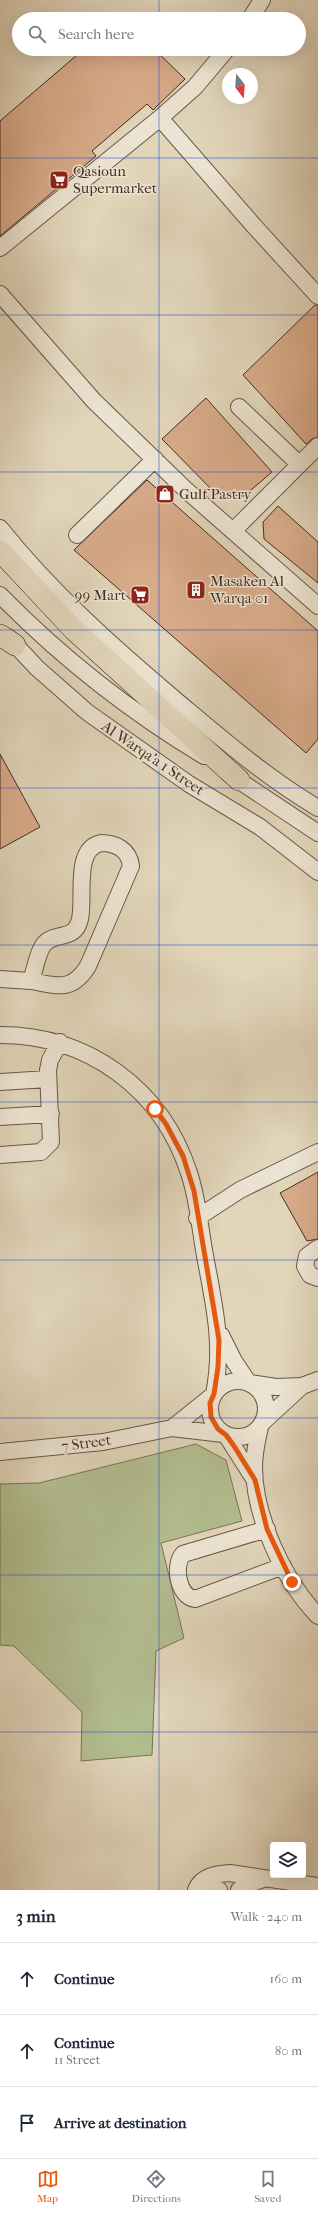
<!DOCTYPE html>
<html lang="en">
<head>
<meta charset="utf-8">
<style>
	:root { --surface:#fff; --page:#f6f6f7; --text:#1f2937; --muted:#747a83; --line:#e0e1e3; --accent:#ea580c }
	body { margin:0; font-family:"IM FELL French Canon",serif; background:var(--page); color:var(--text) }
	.controls { position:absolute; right:12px; bottom:12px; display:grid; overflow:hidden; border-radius:4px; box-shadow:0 4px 16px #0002 }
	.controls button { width:36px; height:36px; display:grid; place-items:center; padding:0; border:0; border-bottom:1px solid var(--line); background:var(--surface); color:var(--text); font:20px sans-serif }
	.compass { position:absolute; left:222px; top:68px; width:36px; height:36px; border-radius:50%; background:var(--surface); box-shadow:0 4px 16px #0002; rotate:163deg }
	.stop { position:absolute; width:12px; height:12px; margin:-9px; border:3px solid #ea580c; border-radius:50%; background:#fff }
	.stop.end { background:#ea580c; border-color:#fff; box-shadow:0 1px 4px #0008 }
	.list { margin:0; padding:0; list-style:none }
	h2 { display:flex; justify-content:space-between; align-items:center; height:52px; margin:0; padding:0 16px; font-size:17px }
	h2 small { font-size:13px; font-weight:400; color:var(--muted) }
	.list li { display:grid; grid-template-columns:26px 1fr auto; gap:12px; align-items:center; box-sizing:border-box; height:72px; padding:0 16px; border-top:1px solid var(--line) }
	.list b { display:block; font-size:15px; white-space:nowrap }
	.list p { margin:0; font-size:13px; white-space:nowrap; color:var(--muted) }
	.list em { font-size:13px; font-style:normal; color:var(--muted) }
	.icon { flex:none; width:22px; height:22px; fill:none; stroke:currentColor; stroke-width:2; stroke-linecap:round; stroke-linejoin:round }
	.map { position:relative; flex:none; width:318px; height:1890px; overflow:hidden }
	.search { position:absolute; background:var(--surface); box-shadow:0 4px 16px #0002; left:12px; right:12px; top:12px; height:44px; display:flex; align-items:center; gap:10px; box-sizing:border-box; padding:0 14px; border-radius:22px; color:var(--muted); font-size:15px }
	.sheet { height:268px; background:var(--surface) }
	nav { display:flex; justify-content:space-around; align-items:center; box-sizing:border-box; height:56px; border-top:1px solid var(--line); background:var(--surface); font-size:11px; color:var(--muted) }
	nav a { display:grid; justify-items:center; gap:2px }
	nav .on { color:var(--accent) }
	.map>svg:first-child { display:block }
	.green { fill:#b2bd90; stroke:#7c7458 }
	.building { fill:#d7aa89; stroke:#452b20 }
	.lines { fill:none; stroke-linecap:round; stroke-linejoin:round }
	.minor-casing { stroke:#6c5646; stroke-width:18 }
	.major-casing { stroke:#452b20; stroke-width:22 }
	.minor { stroke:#ece4d2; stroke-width:16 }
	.major { stroke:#e1d5ba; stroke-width:21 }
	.route { stroke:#ea580c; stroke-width:5 }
	.grid { fill:none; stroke:#1d4ed8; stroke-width:1; stroke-opacity:0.55 }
	.labels { text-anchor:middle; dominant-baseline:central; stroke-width:3; stroke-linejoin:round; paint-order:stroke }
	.poi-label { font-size:15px; fill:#452b20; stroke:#ece4d2; text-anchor:start }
	.street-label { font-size:15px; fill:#452b20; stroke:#ece4d2 }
</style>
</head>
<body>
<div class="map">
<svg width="318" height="1890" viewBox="0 0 318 1890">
	<rect width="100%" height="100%" fill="#e1d5ba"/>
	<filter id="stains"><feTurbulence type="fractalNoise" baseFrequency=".005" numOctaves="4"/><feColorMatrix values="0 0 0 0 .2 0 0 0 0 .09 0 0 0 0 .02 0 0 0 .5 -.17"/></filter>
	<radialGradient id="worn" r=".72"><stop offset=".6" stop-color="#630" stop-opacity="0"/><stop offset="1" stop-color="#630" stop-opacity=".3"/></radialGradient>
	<!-- green -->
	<path class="green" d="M 196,1444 L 226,1460 L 242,1521 L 161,1543 L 184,1638 L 156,1651 L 152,1755 L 81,1761 L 82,1712 L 14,1646 L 0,1645 L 0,1484 L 39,1483 Z"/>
	<!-- building -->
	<path class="building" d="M 84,49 L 154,49 L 185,79 L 153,110 L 147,104 L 92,151 L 96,156 L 0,236 L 0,121 Z
		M 315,305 L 318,305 L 318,437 L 312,439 L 306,444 L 243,375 Z
		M 206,398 L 272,472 L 244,496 L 216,494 L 162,439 Z
		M 147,480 L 318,631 L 318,739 L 306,753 L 74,550 Z
		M 278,506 L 318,542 L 318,583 L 264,539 L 263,522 Z
		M 0,754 L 40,827 L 0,849 Z
		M 318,1172 L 318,1239 L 307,1241 L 280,1193 Z"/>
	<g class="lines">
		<defs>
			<path id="minor" d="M 250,19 L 262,0
				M 160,118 L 254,226 L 318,296
				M 0,248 L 160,118 L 195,87 L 227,49
				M 0,294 L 94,401 L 185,489 L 318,606
				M 239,407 L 299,464
				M 0,528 C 52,593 114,648 178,702 C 222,739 267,778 318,808
				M 233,531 L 318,446
				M 77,535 L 155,459
				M 0,595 C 61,657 129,711 204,756
				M 8,637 L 37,668 L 87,712 L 189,784 L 260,827 L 318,872
				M 229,774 L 318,833
				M 101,843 C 116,843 129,850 131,866 L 88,966 C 72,992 58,986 31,981 C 35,970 37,953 44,944 C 55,931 75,942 80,919 C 85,897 73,849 101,843 Z
				M 0,979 L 31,981
				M 0,1035 C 88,1035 162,1089 189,1173 C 198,1199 200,1229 205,1256 C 214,1304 224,1345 214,1394
				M 0,1082 L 48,1079
				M 0,1117 L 51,1114
				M 0,1155 L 41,1152 L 51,1142 L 48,1070 L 50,1060 L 60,1042
				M 197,1218 L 240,1190 L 318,1152
				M 318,1248 L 307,1256 L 305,1266 L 310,1275 L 318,1278
				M 221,1335 L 234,1361 L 248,1382
				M210 1409a28 28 0 1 1 56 0a28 28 0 1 1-56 0Z
				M 250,1383 L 276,1387 L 302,1386
				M 264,1421 L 302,1386 L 318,1380
				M 260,1427 C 257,1440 254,1453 254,1467 C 254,1516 284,1581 318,1616
				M 172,1428 L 212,1396
				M 226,1435 L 254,1479
				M 0,1452 L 103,1442 L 172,1428 L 223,1434
				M 267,1529 L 183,1554 C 173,1565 178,1597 195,1599 L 283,1566
				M 196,1890 C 201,1876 216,1874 230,1873 L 318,1886
				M 200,1890 L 208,1886 L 219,1890
				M 239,1890 L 247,1885 L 263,1879"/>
			<path id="major" d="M 0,551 L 74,630 L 239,780
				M 0,635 L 15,645"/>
		</defs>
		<!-- minor casing -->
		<use href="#minor" class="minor-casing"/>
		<!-- major casing -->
		<use href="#major" class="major-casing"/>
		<!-- minor -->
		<use href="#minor" class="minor"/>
		<!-- major -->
		<use href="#major" class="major"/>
	</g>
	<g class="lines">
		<!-- route -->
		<path class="route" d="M 155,1109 L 166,1124 L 183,1156 L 194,1191 L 219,1340 L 218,1367 L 214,1394 L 210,1403 L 211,1417 L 218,1429 L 226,1435 L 234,1446 L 255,1480 L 267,1529 L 292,1582"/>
	</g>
	<!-- grid -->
	<path class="grid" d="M 159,0 L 159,19M 159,49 L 159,1890M 0,158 L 318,158M 0,315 L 318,315M 0,472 L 318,472M 0,630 L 318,630M 0,788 L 318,788M 0,945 L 318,945M 0,1102 L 318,1102M 0,1260 L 318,1260M 0,1418 L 318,1418M 0,1575 L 318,1575M 0,1732 L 318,1732"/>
	<!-- icons -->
	<defs>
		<symbol id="supermarket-square" viewBox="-11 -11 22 22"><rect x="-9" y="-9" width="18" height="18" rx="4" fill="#8f2418" stroke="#ece4d2"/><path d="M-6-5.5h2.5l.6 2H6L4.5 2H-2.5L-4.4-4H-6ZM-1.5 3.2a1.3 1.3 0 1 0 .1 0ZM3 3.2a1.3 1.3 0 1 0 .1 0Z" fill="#fff"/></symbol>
		<symbol id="shop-square" viewBox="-11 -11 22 22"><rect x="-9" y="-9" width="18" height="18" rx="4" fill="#8f2418" stroke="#ece4d2"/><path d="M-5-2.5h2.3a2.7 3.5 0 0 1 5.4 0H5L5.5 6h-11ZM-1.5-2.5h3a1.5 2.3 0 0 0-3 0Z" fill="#fff"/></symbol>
		<symbol id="building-square" viewBox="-11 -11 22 22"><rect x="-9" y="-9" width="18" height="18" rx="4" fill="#8f2418" stroke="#ece4d2"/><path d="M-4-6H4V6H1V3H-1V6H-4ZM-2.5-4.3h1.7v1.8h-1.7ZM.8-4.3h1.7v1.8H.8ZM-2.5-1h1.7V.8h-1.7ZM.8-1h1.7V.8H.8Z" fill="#fff"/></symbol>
	</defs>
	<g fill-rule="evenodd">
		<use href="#supermarket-square" x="48" y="169" width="22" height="22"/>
		<use href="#shop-square" x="154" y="483" width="22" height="22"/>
		<use href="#building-square" x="185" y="579" width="22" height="22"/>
		<use href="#supermarket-square" x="129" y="584" width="22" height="22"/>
	</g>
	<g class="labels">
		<!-- poi labels -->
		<g class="poi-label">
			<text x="73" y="171">Qasioun<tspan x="73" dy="17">Supermarket</tspan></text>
			<text x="179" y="494">Gulf Pastry</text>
			<text x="210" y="581">Masaken Al<tspan x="210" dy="17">Warqa 01</tspan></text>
			<text x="126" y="595" text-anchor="end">99 Mart</text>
		</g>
		<!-- street labels -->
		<g class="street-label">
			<text transform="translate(153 758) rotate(34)">Al Warqa'a 1 Street</text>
			<text transform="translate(86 1443) rotate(-8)">7 Street</text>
		</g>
	</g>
	<rect width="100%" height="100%" filter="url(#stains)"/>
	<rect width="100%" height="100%" fill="url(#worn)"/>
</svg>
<div class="controls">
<button><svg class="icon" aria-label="layers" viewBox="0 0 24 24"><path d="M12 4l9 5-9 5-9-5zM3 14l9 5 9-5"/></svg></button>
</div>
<svg class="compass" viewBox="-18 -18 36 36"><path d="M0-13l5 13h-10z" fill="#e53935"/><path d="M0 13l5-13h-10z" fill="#747a83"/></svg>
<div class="stop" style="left:155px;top:1109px"></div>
<div class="stop end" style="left:292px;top:1582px"></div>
<div class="search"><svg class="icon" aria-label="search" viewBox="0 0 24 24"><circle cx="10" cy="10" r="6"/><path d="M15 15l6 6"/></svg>Search here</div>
</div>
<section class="sheet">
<h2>3 min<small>Walk · 240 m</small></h2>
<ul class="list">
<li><svg class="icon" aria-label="ahead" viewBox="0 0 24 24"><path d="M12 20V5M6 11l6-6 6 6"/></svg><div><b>Continue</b></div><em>160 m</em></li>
<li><svg class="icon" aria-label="ahead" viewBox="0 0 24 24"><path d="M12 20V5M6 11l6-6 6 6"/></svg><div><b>Continue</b><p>11 Street</p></div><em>80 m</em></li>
<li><svg class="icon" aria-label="arrive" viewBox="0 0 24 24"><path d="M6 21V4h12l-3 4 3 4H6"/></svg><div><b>Arrive at destination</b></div></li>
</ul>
</section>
<nav>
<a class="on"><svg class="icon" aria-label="map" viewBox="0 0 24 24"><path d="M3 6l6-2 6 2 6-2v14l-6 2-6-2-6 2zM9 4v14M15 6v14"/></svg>Map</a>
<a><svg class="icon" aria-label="directions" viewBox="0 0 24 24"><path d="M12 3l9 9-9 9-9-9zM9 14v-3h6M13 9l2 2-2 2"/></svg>Directions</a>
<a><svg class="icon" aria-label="saved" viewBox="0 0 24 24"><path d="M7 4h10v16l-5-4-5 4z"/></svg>Saved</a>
</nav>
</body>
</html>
